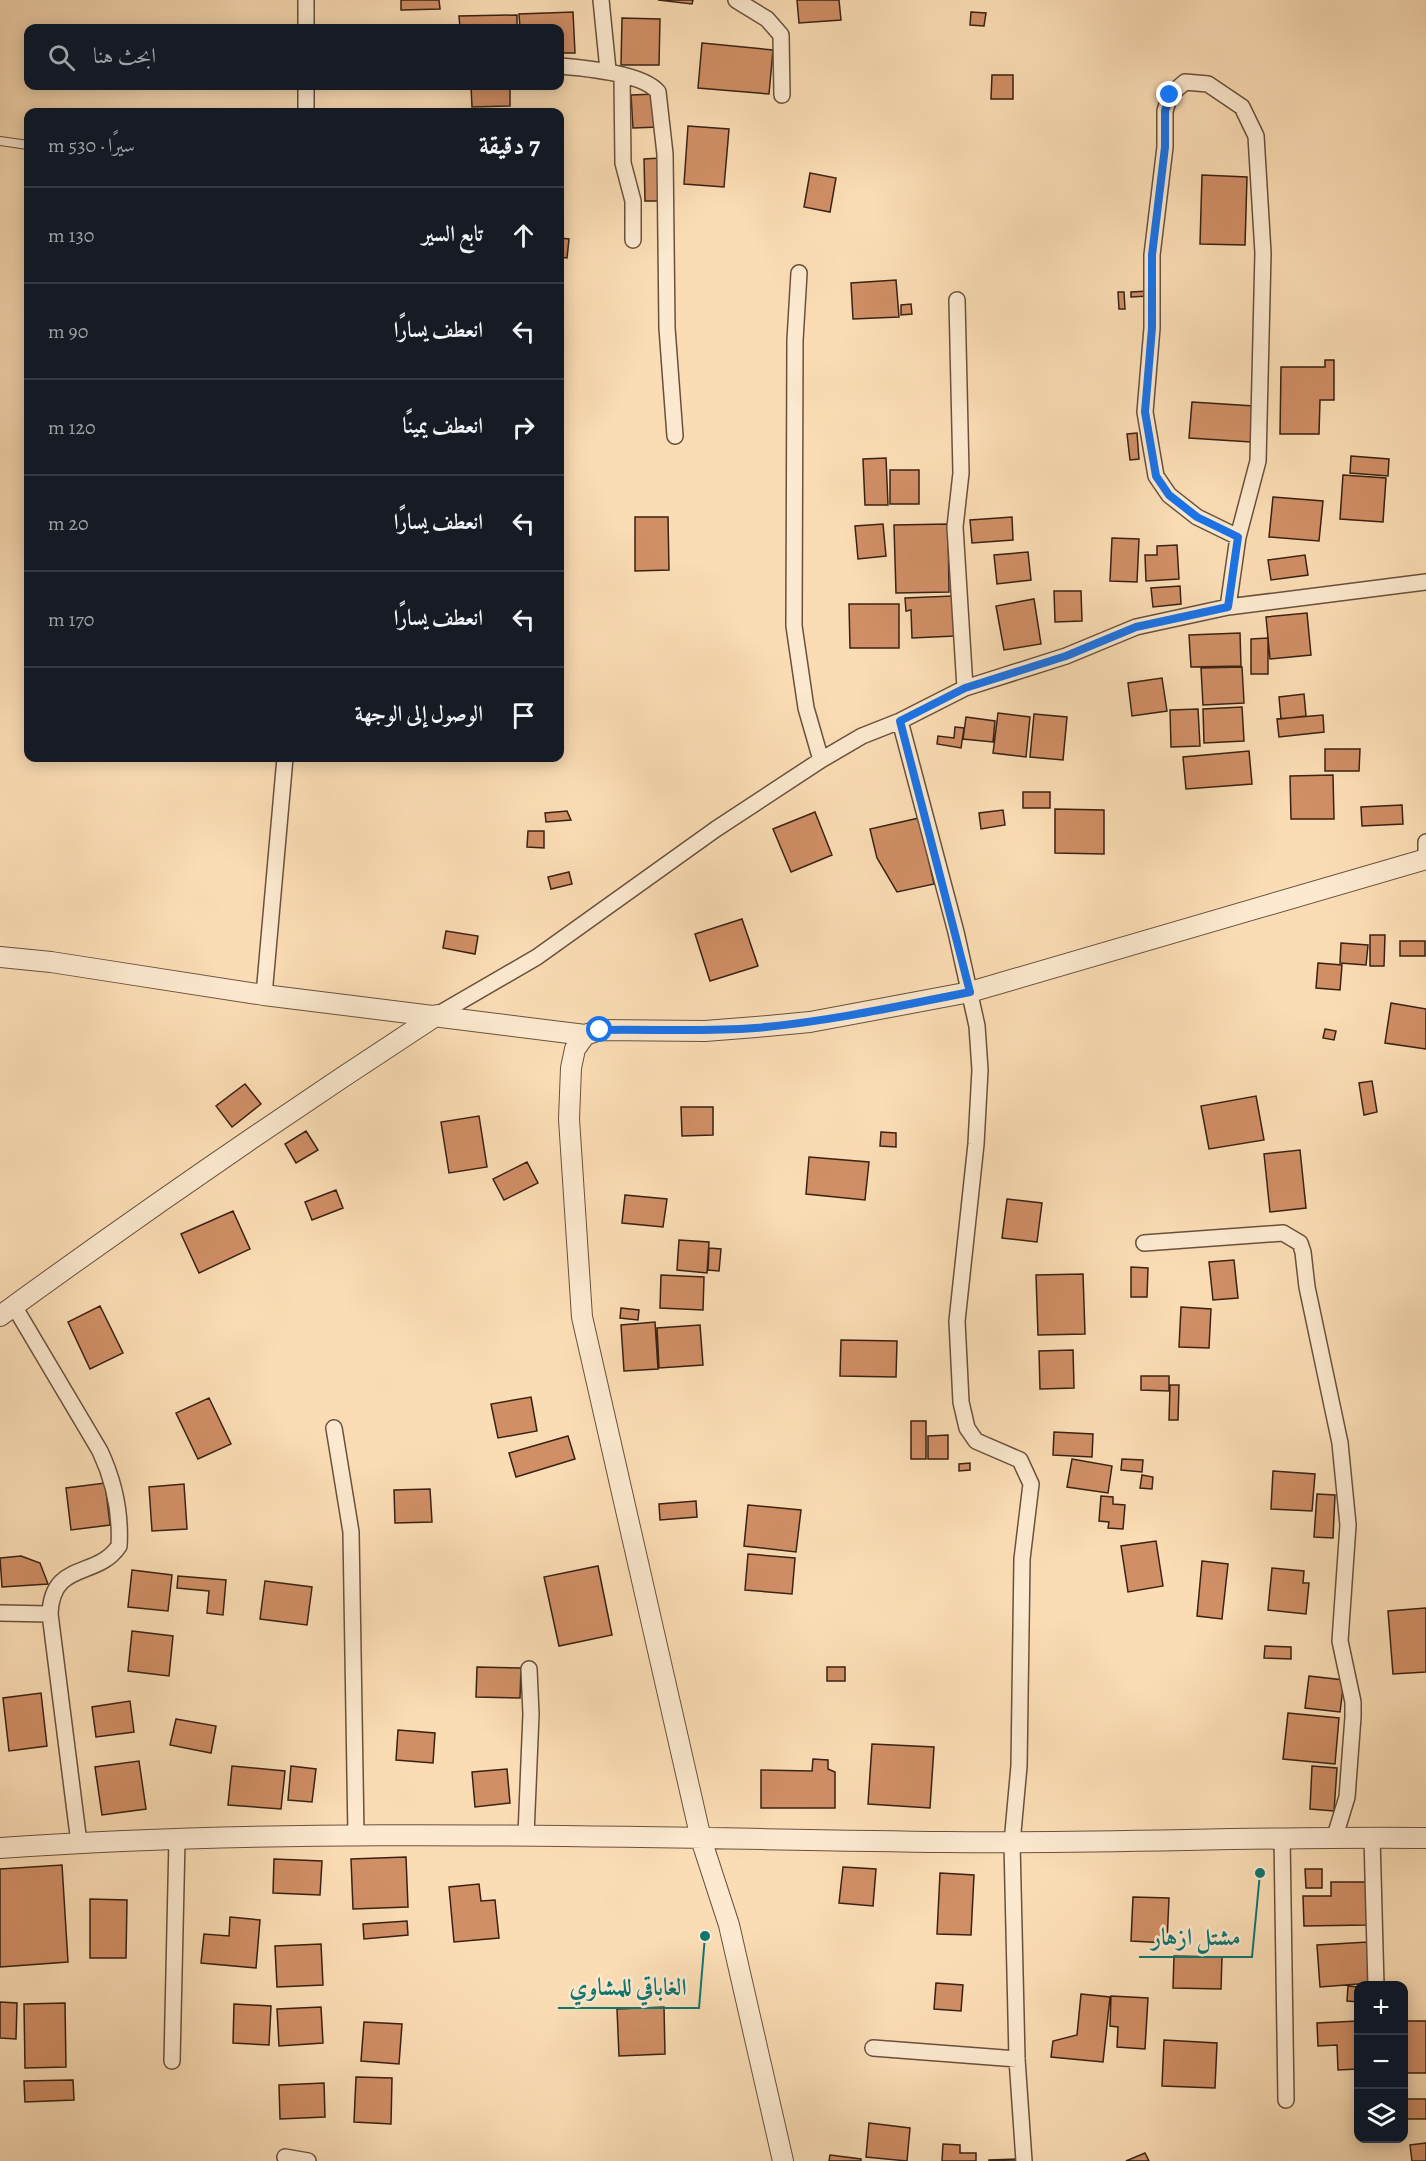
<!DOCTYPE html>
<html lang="ar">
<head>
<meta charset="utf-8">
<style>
	:root { --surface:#171b24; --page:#20242c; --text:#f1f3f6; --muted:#9ea1a6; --line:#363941 }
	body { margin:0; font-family:Alegreya,Amiri,serif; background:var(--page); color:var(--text); direction:rtl }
	.controls { position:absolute; right:18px; bottom:18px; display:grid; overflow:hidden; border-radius:12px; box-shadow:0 3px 15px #0003 }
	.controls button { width:54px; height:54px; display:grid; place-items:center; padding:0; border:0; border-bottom:2px solid var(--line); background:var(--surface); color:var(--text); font:30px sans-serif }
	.stop { position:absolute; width:18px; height:18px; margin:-14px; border:4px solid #1a73e8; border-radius:50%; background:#fff }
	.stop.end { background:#1a73e8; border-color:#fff; box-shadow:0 2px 6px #0008 }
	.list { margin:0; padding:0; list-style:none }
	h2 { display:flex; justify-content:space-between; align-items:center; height:78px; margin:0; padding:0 24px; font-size:26px }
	h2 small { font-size:20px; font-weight:400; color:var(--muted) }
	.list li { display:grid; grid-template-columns:39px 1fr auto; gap:18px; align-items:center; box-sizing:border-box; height:96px; padding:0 24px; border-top:2px solid var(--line) }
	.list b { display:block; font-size:22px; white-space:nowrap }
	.list em { font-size:20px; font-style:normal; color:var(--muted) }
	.icon { flex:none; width:33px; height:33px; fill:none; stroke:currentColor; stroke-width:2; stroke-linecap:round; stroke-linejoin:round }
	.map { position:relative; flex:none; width:1426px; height:2161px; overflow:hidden; direction:ltr }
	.search { position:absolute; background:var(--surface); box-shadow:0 3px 15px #0003; left:24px; top:24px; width:540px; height:66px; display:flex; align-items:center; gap:15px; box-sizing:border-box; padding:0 21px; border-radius:12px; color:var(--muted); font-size:22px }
	.panel { position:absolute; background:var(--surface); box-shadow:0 3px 15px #0003; left:24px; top:108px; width:540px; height:654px; border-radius:12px; direction:rtl }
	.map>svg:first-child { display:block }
	.building { fill:#d18f66; stroke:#392214; stroke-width:1.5 }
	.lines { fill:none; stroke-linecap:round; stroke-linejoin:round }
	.service-casing { stroke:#6a513c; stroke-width:10 }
	.minor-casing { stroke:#6a513c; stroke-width:18 }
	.tertiary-casing { stroke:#6a513c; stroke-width:22 }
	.service { stroke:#fce9cf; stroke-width:8 }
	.minor { stroke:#fce9cf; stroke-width:15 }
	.tertiary { stroke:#fce9cf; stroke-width:20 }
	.route { stroke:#1a73e8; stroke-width:8 }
	.leader { fill:none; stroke:#0f766e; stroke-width:2 }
	.callout-dot { fill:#0f766e; stroke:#fce9cf; stroke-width:2 }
	.callout-label { font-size:24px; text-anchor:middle; font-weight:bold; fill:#0f766e; stroke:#fce9cf; stroke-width:5; stroke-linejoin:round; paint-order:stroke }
</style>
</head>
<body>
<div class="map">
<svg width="1426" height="2161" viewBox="0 0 1426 2161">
	<rect width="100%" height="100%" fill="#fbddb5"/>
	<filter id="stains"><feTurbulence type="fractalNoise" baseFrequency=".00333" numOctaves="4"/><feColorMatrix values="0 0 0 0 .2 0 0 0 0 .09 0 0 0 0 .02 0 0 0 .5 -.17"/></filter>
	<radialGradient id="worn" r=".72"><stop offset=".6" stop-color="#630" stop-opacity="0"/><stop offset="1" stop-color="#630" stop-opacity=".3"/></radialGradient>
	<!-- building -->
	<path class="building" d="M 401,0 L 439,0 L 440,9 L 401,10 Z
		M 658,0 L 693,0 L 692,4 Z
		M 797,0 L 839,0 L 841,20 L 799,23 Z
		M 573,12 L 575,53 L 560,53 L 560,28 L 520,28 L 519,14 Z
		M 971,12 L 986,13 L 984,26 L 970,25 Z
		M 517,15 L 517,28 L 460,28 L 459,16 Z
		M 622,18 L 660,19 L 659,65 L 621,65 Z
		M 702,43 L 773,50 L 769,94 L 698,88 Z
		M 992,75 L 1013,75 L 1013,99 L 991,99 Z
		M 471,86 L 510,86 L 510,106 L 472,107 Z
		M 657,94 L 659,127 L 633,128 L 631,95 Z
		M 688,126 L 729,129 L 724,187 L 684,184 Z
		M 661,158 L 663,201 L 645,201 L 644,159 Z
		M 810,173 L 836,178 L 830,212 L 804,207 Z
		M 1202,175 L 1247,177 L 1245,245 L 1200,244 Z
		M 560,238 L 569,239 L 567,258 L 560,257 Z
		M 896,280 L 899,317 L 853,319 L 851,283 Z
		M 1149,291 L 1149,296 L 1131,297 L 1131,292 Z
		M 1118,292 L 1124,292 L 1125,309 L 1119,309 Z
		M 911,304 L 912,314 L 901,315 L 901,305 Z
		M 1325,360 L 1334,360 L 1334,400 L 1320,400 L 1319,434 L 1280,434 L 1281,367 L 1325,367 Z
		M 1192,402 L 1254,406 L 1251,442 L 1189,438 Z
		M 1137,433 L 1139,459 L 1130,460 L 1127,434 Z
		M 1351,456 L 1389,459 L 1388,476 L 1350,473 Z
		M 886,458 L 888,505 L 865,505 L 863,459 Z
		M 890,470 L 919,470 L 919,504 L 890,504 Z
		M 1343,475 L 1386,478 L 1383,522 L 1340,519 Z
		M 1273,497 L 1323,501 L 1319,541 L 1269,537 Z
		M 635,517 L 668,517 L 669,570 L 635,571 Z
		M 1012,517 L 1013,540 L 972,543 L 970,520 Z
		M 883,524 L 886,556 L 858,559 L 855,526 Z
		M 948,524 L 949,592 L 896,593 L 894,525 Z
		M 1112,538 L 1139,539 L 1137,582 L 1110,581 Z
		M 1177,545 L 1179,579 L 1146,581 L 1145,555 L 1157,555 L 1157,546 Z
		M 1028,552 L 1031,580 L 997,584 L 994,555 Z
		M 1305,555 L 1308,575 L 1271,580 L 1268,560 Z
		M 1180,586 L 1181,604 L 1153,607 L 1151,588 Z
		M 1054,591 L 1081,591 L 1082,621 L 1055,622 Z
		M 953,596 L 955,636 L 912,638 L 911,610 L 906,611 L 905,598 Z
		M 1034,599 L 1041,644 L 1004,650 L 996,606 Z
		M 849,604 L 899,604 L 899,648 L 850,648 Z
		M 1307,613 L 1311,655 L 1270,659 L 1266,617 Z
		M 1240,633 L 1241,666 L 1191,667 L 1189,635 Z
		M 1268,638 L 1268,674 L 1251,674 L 1251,639 Z
		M 1242,667 L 1244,703 L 1203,705 L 1201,668 Z
		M 1162,678 L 1167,711 L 1132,716 L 1128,683 Z
		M 1304,694 L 1306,716 L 1281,719 L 1279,697 Z
		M 1242,707 L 1244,741 L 1204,743 L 1203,709 Z
		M 1198,709 L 1200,746 L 1171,747 L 1170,710 Z
		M 998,713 L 1030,717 L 1026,757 L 993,753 Z
		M 1034,714 L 1067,717 L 1063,760 L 1030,757 Z
		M 1323,715 L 1324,732 L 1279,737 L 1277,719 Z
		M 966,717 L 995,721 L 993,742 L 963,739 Z
		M 955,727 L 964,728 L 961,748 L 937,744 L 938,736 L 954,738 Z
		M 1325,749 L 1360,749 L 1359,771 L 1325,771 Z
		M 1249,751 L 1252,784 L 1186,789 L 1183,757 Z
		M 1333,775 L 1334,819 L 1291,819 L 1290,776 Z
		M 1023,792 L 1050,792 L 1050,808 L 1023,808 Z
		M 1402,805 L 1403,824 L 1362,826 L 1361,807 Z
		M 1055,809 L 1104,810 L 1104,854 L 1055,853 Z
		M 1003,810 L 1005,825 L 981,829 L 979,813 Z
		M 567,811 L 571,820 L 546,822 L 545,813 Z
		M 815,812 L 832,855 L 791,872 L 773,829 Z
		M 919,818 L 934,884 L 897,892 L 877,858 L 870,829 Z
		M 528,831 L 544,831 L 544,848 L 527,847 Z
		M 569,872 L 572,884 L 551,889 L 548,877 Z
		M 742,919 L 758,966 L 710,981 L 695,934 Z
		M 446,931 L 478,936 L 475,954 L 443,948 Z
		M 1370,935 L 1385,935 L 1384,966 L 1370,966 Z
		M 1400,941 L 1425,941 L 1425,956 L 1400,956 Z
		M 1341,943 L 1368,945 L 1366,965 L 1340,963 Z
		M 1318,963 L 1342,965 L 1340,990 L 1316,988 Z
		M 1391,1003 L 1426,1009 L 1426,1049 L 1385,1043 Z
		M 1325,1029 L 1336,1031 L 1334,1040 L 1323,1038 Z
		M 1372,1081 L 1377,1112 L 1364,1115 L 1359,1083 Z
		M 245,1084 L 261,1104 L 232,1127 L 216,1106 Z
		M 1256,1096 L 1264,1140 L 1209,1149 L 1201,1106 Z
		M 681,1107 L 713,1107 L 713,1135 L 682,1136 Z
		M 479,1116 L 487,1167 L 449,1173 L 441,1122 Z
		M 306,1131 L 318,1150 L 296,1163 L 285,1144 Z
		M 881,1132 L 896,1133 L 896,1147 L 880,1146 Z
		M 1300,1150 L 1306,1208 L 1270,1212 L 1264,1154 Z
		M 809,1157 L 869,1162 L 865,1200 L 806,1194 Z
		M 527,1162 L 538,1183 L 504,1200 L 493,1179 Z
		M 336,1190 L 343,1208 L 312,1220 L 305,1202 Z
		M 625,1195 L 667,1199 L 663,1227 L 622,1223 Z
		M 1007,1199 L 1042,1203 L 1037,1242 L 1002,1238 Z
		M 233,1211 L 250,1249 L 199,1273 L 181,1234 Z
		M 679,1240 L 709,1242 L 707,1273 L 677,1270 Z
		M 709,1248 L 721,1249 L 719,1271 L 708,1270 Z
		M 1234,1260 L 1238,1298 L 1213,1300 L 1209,1262 Z
		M 1131,1267 L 1148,1268 L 1147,1297 L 1131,1297 Z
		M 1083,1274 L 1085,1334 L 1038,1335 L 1036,1275 Z
		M 661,1275 L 704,1277 L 703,1310 L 660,1308 Z
		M 100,1306 L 123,1353 L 90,1369 L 68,1322 Z
		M 1181,1307 L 1211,1309 L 1209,1348 L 1179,1347 Z
		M 621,1308 L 639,1310 L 638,1320 L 620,1318 Z
		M 655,1322 L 658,1369 L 624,1371 L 621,1325 Z
		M 700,1325 L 703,1365 L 659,1368 L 657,1328 Z
		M 841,1340 L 897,1341 L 896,1377 L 840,1376 Z
		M 1073,1350 L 1074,1388 L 1040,1389 L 1039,1351 Z
		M 1141,1376 L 1169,1376 L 1169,1391 L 1141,1390 Z
		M 1170,1385 L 1179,1385 L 1178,1420 L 1169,1420 Z
		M 531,1397 L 537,1431 L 498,1438 L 491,1404 Z
		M 209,1398 L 231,1444 L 198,1459 L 176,1413 Z
		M 911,1421 L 926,1421 L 926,1459 L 911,1459 Z
		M 1054,1432 L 1093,1434 L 1092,1457 L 1053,1455 Z
		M 948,1435 L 948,1459 L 928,1459 L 928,1436 Z
		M 568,1436 L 575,1459 L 516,1477 L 509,1453 Z
		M 1072,1459 L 1112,1466 L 1108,1493 L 1067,1487 Z
		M 1122,1459 L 1143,1460 L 1142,1472 L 1121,1470 Z
		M 970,1463 L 970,1470 L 959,1471 L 959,1464 Z
		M 1273,1471 L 1315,1474 L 1312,1511 L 1271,1509 Z
		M 1142,1475 L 1153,1477 L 1152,1489 L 1140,1488 Z
		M 105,1483 L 110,1525 L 71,1530 L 66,1488 Z
		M 184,1484 L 187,1529 L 152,1531 L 149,1487 Z
		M 430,1489 L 432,1522 L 395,1523 L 394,1490 Z
		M 1317,1494 L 1335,1495 L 1333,1538 L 1314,1537 Z
		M 1101,1496 L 1113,1497 L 1113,1504 L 1125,1505 L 1123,1529 L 1108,1528 L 1109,1522 L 1099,1521 Z
		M 696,1501 L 697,1517 L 660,1520 L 659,1504 Z
		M 748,1505 L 801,1510 L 796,1552 L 744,1546 Z
		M 1156,1541 L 1163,1586 L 1128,1592 L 1121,1546 Z
		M 748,1554 L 795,1558 L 792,1594 L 745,1590 Z
		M 21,1556 L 40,1563 L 48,1584 L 2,1587 L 0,1558 Z
		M 1202,1561 L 1228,1564 L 1222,1619 L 1197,1616 Z
		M 598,1566 L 612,1635 L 559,1646 L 544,1577 Z
		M 1272,1568 L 1304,1571 L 1303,1583 L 1309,1583 L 1306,1614 L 1268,1610 Z
		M 132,1570 L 172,1575 L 168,1611 L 128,1607 Z
		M 178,1576 L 226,1580 L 223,1615 L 207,1613 L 209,1591 L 177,1588 Z
		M 265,1581 L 312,1587 L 307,1625 L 260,1619 Z
		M 1426,1608 L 1426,1672 L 1393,1674 L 1388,1611 Z
		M 132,1631 L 173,1636 L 169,1676 L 128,1671 Z
		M 1265,1646 L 1291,1647 L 1291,1659 L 1264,1658 Z
		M 477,1667 L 521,1668 L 520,1698 L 476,1697 Z
		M 827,1667 L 845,1667 L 845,1681 L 827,1681 Z
		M 1309,1676 L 1344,1680 L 1340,1712 L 1305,1708 Z
		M 41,1693 L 47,1746 L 9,1751 L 3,1698 Z
		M 130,1701 L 134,1732 L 96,1737 L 92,1707 Z
		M 1288,1713 L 1339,1718 L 1335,1764 L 1283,1759 Z
		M 176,1719 L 216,1726 L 211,1753 L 170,1745 Z
		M 398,1730 L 435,1733 L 433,1763 L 396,1760 Z
		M 872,1744 L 934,1747 L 930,1808 L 868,1804 Z
		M 813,1759 L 828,1760 L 828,1769 L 835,1772 L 835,1808 L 761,1808 L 761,1770 L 812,1771 Z
		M 139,1761 L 146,1809 L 102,1815 L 95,1767 Z
		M 232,1766 L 285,1771 L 281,1809 L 228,1805 Z
		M 291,1766 L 316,1769 L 312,1802 L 288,1800 Z
		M 1312,1766 L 1337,1768 L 1334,1811 L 1310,1809 Z
		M 507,1769 L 510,1803 L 475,1807 L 472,1772 Z
		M 406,1857 L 408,1907 L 353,1909 L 351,1859 Z
		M 274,1859 L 322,1861 L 320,1895 L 273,1893 Z
		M 62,1865 L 68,1962 L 0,1967 L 0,1869 Z
		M 843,1867 L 876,1869 L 873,1906 L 839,1903 Z
		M 1305,1869 L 1322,1869 L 1322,1888 L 1306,1888 Z
		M 940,1873 L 974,1875 L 971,1935 L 937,1934 Z
		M 1331,1882 L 1367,1882 L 1367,1925 L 1304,1926 L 1303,1896 L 1331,1896 Z
		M 479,1884 L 481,1901 L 495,1900 L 499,1938 L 454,1942 L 449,1887 Z
		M 1133,1897 L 1169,1898 L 1167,1943 L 1131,1941 Z
		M 90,1899 L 127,1900 L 126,1958 L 90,1958 Z
		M 230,1917 L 260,1920 L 256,1968 L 201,1963 L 204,1934 L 229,1936 Z
		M 407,1921 L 408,1935 L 364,1939 L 363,1924 Z
		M 1368,1942 L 1371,1983 L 1320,1987 L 1317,1945 Z
		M 321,1944 L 323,1985 L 277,1987 L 275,1946 Z
		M 1174,1956 L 1222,1957 L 1221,1989 L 1173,1988 Z
		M 936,1983 L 963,1985 L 961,2011 L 934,2009 Z
		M 1348,1986 L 1358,1987 L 1358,2002 L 1347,2001 Z
		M 1081,1994 L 1110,1997 L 1103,2062 L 1051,2057 L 1053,2041 L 1077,2035 Z
		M 1111,1996 L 1148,1998 L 1145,2049 L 1117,2047 L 1118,2027 L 1110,2026 Z
		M 0,2002 L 17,2003 L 16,2039 L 0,2038 Z
		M 65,2003 L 66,2067 L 25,2068 L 24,2004 Z
		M 234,2004 L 271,2006 L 269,2045 L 233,2043 Z
		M 321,2007 L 323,2043 L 279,2046 L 277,2009 Z
		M 664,2007 L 665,2054 L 619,2056 L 617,2009 Z
		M 1358,2021 L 1358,2069 L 1338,2070 L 1337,2045 L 1318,2046 L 1317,2023 Z
		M 1404,2021 L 1426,2021 L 1426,2073 L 1404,2073 Z
		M 364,2022 L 402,2024 L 399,2064 L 361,2061 Z
		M 1164,2040 L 1217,2043 L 1215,2088 L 1162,2086 Z
		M 356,2077 L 392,2078 L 391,2124 L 354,2122 Z
		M 73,2080 L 74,2100 L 25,2102 L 24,2081 Z
		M 324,2083 L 325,2117 L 280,2119 L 279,2085 Z
		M 1404,2099 L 1426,2099 L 1426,2119 L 1404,2119 Z
		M 869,2123 L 910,2128 L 907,2161 L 866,2157 Z
		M 1426,2143 L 1426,2161 L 1412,2161 L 1410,2145 Z
		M 943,2144 L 960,2145 L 960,2153 L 976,2153 L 976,2161 L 942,2161 Z
		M 1145,2153 L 1149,2161 L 1126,2161 Z
		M 830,2155 L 861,2159 L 861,2161 L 829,2161 Z
		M 1019,2159 L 1019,2161 L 989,2161 L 989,2160 Z"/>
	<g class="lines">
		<defs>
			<path id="service" d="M 0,141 L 28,145"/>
			<path id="minor" d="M 601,0 L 608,70
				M 736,0 L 767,19 L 781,35 L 782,95
				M 306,28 L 306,0
				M 560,66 C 583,68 643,73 658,92 L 665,154 L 667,328 L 675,436
				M 622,77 L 623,163 L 633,201 L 633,240
				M 306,86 L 306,112
				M 799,273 L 795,340 L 794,626 L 806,708 L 821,760
				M 957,300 L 961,473 L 955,527 L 965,688
				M 1228,607 L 1238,537 L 1258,461 L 1263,253 L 1256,136 L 1242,107 L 1208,84 L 1185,82 L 1170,95 L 1165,111 L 1165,147 L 1152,255 L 1152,328 L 1145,412 L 1156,476 L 1169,495 L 1197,517 L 1238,537
				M 900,721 L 956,932 L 977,1026 L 980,1070 L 976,1144 L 957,1321 L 961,1402 L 967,1428 L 976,1441 L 1020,1460 L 1031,1484 L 1022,1559 L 1019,1766 L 1012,1843 L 1017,2059 L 1024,2161
				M 1426,859 L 1426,842
				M 264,995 L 285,758
				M 437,1015 L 537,957 L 716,829 L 821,760 L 862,736 L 900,721 L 965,688 L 1066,656 L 1136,627 L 1228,607 L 1426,582
				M 1144,1243 L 1283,1233 L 1300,1243 L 1303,1252 L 1307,1287 L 1340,1443 L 1348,1525 L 1340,1641 L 1353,1702 L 1353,1717 L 1347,1797 L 1335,1836
				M 14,1306 L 100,1451 C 114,1481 121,1513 119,1546 C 97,1579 52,1560 50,1614
				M 334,1428 L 351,1532 L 356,1836
				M 0,1613 L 50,1614 L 79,1843
				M 526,1835 L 531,1714 L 529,1669
				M 1282,1837 L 1286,2100
				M 1372,1837 L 1376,1986
				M 873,2048 L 1017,2059
				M 172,2061 L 177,1840
				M 285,2157 L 308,2161"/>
			<path id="tertiary" d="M 0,957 L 51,962 L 264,995 L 585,1035
				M 0,1316 C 143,1212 288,1112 437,1015
				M 0,1848 C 315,1826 631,1838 946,1842 C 1106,1844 1266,1836 1426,1838
				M 783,2161 L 729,1925 L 701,1839 L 582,1317 L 569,1119 L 571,1068 L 575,1049 L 585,1035 L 600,1030 L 705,1031 L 756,1027 L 810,1022 L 970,992 L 1426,859"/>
		</defs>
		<!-- service casing -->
		<use href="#service" class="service-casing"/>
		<!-- minor casing -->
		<use href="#minor" class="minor-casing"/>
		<!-- tertiary casing -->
		<use href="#tertiary" class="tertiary-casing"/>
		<!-- service -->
		<use href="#service" class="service"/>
		<!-- minor -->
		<use href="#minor" class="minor"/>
		<!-- tertiary -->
		<use href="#tertiary" class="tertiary"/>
	</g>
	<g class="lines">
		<!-- route -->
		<path class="route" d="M 600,1030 C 651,1029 703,1032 755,1028 C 827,1022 899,1006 970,992 L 900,721 L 965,688 L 1066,656 L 1136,627 L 1228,607 L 1238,537 L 1197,517 L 1169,495 L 1156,476 L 1145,412 L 1152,328 L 1152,255 L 1165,147 L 1165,111 L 1170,95"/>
	</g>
	<!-- callouts -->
	<path class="leader" d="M1260 1873L1252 1957H1139M705 1936L699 2008H558"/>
	<g class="callout-dot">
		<circle cx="1260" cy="1873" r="6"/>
		<circle cx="705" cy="1936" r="6"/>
	</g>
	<g class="callout-label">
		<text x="1196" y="1945">مشتل ازهار</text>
		<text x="628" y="1995">الغاباقي للمشاوي</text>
	</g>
	<rect width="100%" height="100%" filter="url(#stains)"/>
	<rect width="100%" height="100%" fill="url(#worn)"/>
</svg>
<div class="controls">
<button>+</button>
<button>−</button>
<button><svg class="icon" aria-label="layers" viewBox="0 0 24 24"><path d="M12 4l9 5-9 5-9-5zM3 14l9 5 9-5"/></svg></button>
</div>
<div class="stop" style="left:600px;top:1030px"></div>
<div class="stop end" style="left:1170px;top:95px"></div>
<div class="search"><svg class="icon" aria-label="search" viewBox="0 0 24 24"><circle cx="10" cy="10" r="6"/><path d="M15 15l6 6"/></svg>ابحث هنا</div>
<section class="panel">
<h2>7 دقيقة<small>سيرًا · 530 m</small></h2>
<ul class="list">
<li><svg class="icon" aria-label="ahead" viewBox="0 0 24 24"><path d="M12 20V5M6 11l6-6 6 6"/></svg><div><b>تابع السير</b></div><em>130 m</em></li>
<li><svg class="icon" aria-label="left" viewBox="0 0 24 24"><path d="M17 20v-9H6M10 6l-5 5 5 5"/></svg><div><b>انعطف يسارًا</b></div><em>90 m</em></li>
<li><svg class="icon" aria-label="right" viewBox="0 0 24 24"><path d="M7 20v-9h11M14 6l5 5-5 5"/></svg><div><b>انعطف يمينًا</b></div><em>120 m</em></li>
<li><svg class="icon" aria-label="left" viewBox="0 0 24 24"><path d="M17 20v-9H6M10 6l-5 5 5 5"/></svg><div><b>انعطف يسارًا</b></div><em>20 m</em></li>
<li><svg class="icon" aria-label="left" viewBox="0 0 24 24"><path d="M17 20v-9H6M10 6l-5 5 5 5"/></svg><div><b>انعطف يسارًا</b></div><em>170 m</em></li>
<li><svg class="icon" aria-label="arrive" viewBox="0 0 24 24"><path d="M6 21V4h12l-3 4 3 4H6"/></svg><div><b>الوصول إلى الوجهة</b></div></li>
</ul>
</section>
</div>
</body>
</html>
